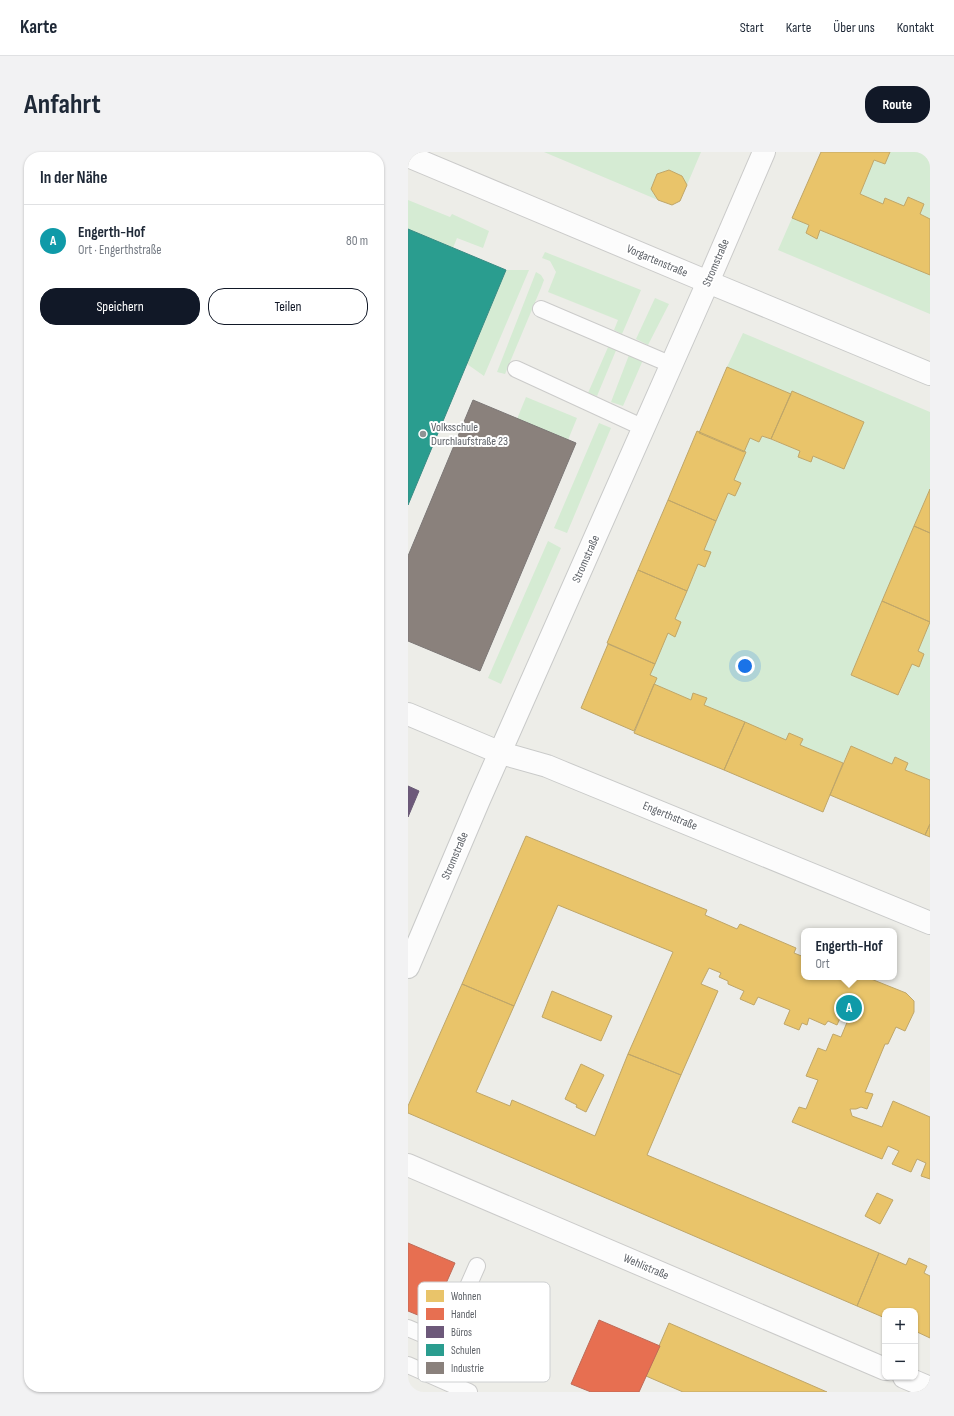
<!DOCTYPE html>
<html lang="de">
<head>
<meta charset="utf-8">
<style>
	:root { --surface:#fff; --page:#f2f2f3; --text:#1f2937; --muted:#747a83; --line:#e0e1e3; --accent:#111827 }
	body { margin:0; font-family:"Sofia Sans Condensed",sans-serif; background:var(--page); color:var(--text) }
	.controls { position:absolute; right:12px; bottom:12px; display:grid; overflow:hidden; border-radius:8px; box-shadow:0 1px 3px #0004 }
	.controls button { width:36px; height:36px; display:grid; place-items:center; padding:0; border:0; border-bottom:1px solid var(--line); background:var(--surface); color:var(--text); font:20px sans-serif }
	.you { position:absolute; left:337px; top:514px; width:14px; height:14px; margin:-10px; border:3px solid #fff; border-radius:50%; background:#1a73e8; box-shadow:0 0 0 6px #1a73e833 }
	.badge { display:grid; place-items:center; width:26px; height:26px; border-radius:50%; background:var(--accent); color:#fff; font-size:13px; font-weight:700 }
	.pin { position:absolute; translate:-50% -50%; border:2px solid #fff; box-shadow:0 1px 4px #0006 }
	.popup { position:absolute; left:393px; top:776px; width:96px; height:52px; box-sizing:border-box; display:grid; place-content:center; border-radius:8px; background:var(--surface); filter:drop-shadow(0 1px 3px #0005); font-size:13px; white-space:nowrap; color:var(--muted) }
	.popup b { font-size:15px; color:var(--text) }
	.popup::after { content:''; position:absolute; left:50%; top:100%; margin-left:-8px; border:8px solid transparent; border-top-color:var(--surface) }
	.list { margin:0; padding:0; list-style:none }
	h2 { display:flex; justify-content:space-between; align-items:center; height:52px; margin:0; padding:0 16px; font-size:17px }
	h2 small { font-size:13px; font-weight:400; color:var(--muted) }
	.list li { display:grid; grid-template-columns:26px 1fr auto; gap:12px; align-items:center; box-sizing:border-box; height:72px; padding:0 16px; border-top:1px solid var(--line) }
	.list b { display:block; font-size:15px; white-space:nowrap }
	.list p { margin:0; font-size:13px; white-space:nowrap; color:var(--muted) }
	.list em { font-size:13px; font-style:normal; color:var(--muted) }
	.actions { display:flex; gap:8px; padding:12px 16px }
	.actions a { flex:1; padding:9px 0; border:1px solid var(--accent); border-radius:16px; text-align:center; font-size:14px; color:var(--accent) }
	.actions .main { background:var(--accent); color:#fff }
	.map { position:relative; flex:none; width:522px; height:1240px; overflow:hidden; border-radius:16px }
	header { display:flex; align-items:center; gap:24px; box-sizing:border-box; height:56px; padding:0 20px; background:var(--surface); border-bottom:1px solid var(--line) }
	header strong { font-size:19px }
	nav { display:flex; gap:22px; margin-inline-start:auto; font-size:14px }
	.intro { display:flex; align-items:center; justify-content:space-between; box-sizing:border-box; height:96px; padding:0 24px }
	h1 { margin:0; font-size:28px }
	.button { padding:10px 18px; border-radius:16px; background:var(--accent); color:#fff; font-size:14px; font-weight:700 }
	main { display:flex; gap:24px; padding:0 24px }
	aside { flex:1; background:var(--surface); border-radius:16px; box-shadow:0 1px 3px #0004 }
	.map>svg:first-child { display:block }
	.green { fill:#d5ebd3 }
	.homes { fill:#e9c46a; stroke:#bfa669 }
	.shops { fill:#e76f51; stroke:#be6b58 }
	.offices { fill:#6d597a; stroke:#685b74 }
	.schools { fill:#2a9d8f; stroke:#398b83 }
	.industry { fill:#8a817c; stroke:#7c7776 }
	.lines { fill:none; stroke-linecap:round; stroke-linejoin:round }
	.lane-casing { stroke:#cbcbca; stroke-width:18 }
	.street-casing { stroke:#cbcbca; stroke-width:24 }
	.secondary-casing { stroke:#c9cac9; stroke-width:24 }
	.lane { stroke:#fcfcfc; stroke-width:16 }
	.street { stroke:#fcfcfc; stroke-width:22 }
	.secondary { stroke:#fcfcfc; stroke-width:22 }
	.poi-dot { fill:#8f9294; stroke:#fff; stroke-width:1.5 }
	.labels { text-anchor:middle; dominant-baseline:central; stroke-width:4; stroke-linejoin:round; paint-order:stroke }
	.street-label { font-size:12px; fill:#5d6167; stroke:#fff }
	.poi-label { font-size:12px; fill:#5d6167; stroke:#fff; text-anchor:start }
	.key { fill:#fff; stroke:#ced0d1; stroke-width:1 }
	.key-label { font-size:11px; fill:#5d6167 }
</style>
</head>
<body>
<header>
<strong>Karte</strong>
<nav><a>Start</a><a>Karte</a><a>Über uns</a><a>Kontakt</a></nav>
</header>
<div class="intro"><h1>Anfahrt</h1><a class="button">Route</a></div>
<main>
<aside>
<h2>In der Nähe<small></small></h2>
<ul class="list">
<li><span class="badge" style="background:#0f9aa8">A</span><div><b>Engerth-Hof</b><p>Ort · Engerthstraße</p></div><em>80 m</em></li>
</ul>
<div class="actions"><a class="main">Speichern</a><a>Teilen</a></div>
</aside>
<div class="map">
<svg width="522" height="1240" viewBox="0 0 522 1240">
	<rect width="100%" height="100%" fill="#edede8"/>
	<!-- green -->
	<path class="green" d="M 136,0 L 293,0 L 279,33 L 274,24 L 261,18 L 249,22 L 243,37 L 250,48 Z
		M 482,0 L 522,0 L 522,67 L 512,62 L 516,52 L 500,45 L 496,54 L 475,52 L 452,42 L 466,8 L 477,12 Z
		M 0,48 L 42,65 L 44,62 L 81,79 L 75,96 L 49,86 L 45,96 L 0,77 Z
		M 384,66 L 401,73 L 398,81 L 408,87 L 412,78 L 522,123 L 522,162 L 370,98 Z
		M 137,100 L 233,138 L 214,182 L 206,178 L 210,168 L 140,140 L 148,120 L 142,109 L 134,106 Z
		M 98,118 L 121,118 L 76,224 L 59,212 Z
		M 128,120 L 133,123 L 136,128 L 133,136 L 97,222 L 89,220 Z
		M 247,146 L 261,152 L 240,193 L 228,187 Z
		M 335,181 L 522,260 L 522,337 L 443,523 L 491,543 L 504,512 L 511,515 L 516,502 L 510,499 L 522,470 L 522,628 L 497,618 L 500,611 L 487,605 L 484,612 L 443,594 L 435,611 L 392,593 L 395,587 L 381,581 L 378,588 L 296,553 L 298,546 L 286,541 L 283,548 L 246,532 L 249,526 L 242,523 L 260,481 L 267,484 L 273,470 L 267,467 L 290,412 L 303,401 L 296,398 L 320,341 L 327,344 L 333,331 L 326,328 L 338,300 L 336,300 L 342,286 L 351,290 L 354,284 L 392,299 L 390,305 L 403,310 L 405,304 L 436,317 L 456,270 L 384,240 L 383,242 L 319,215 Z
		M 201,193 L 209,196 L 189,244 L 180,241 Z
		M 221,203 L 235,208 L 215,254 L 203,250 Z
		M 118,245 L 169,266 L 160,288 L 109,267 Z
		M 191,271 L 203,276 L 159,381 L 146,376 Z
		M 140,389 L 153,396 L 93,532 L 80,526 Z"/>
	<!-- homes -->
	<path class="homes" d="M 413,0 L 482,0 L 477,12 L 466,8 L 452,42 L 475,52 L 477,46 L 496,54 L 500,45 L 516,52 L 512,62 L 522,67 L 522,123 L 412,78 L 409,87 L 398,81 L 401,73 L 384,66 Z
		M 261,18 L 274,24 L 279,33 L 272,49 L 264,53 L 250,48 L 243,37 L 249,22 Z
		M 319,215 L 383,242 L 363,287 L 354,284 L 351,290 L 342,286 L 336,300 L 291,281 Z
		M 384,239 L 456,270 L 436,317 L 405,304 L 403,310 L 390,305 L 392,299 L 363,287 Z
		M 289,279 L 338,300 L 326,328 L 333,331 L 327,344 L 320,341 L 308,369 L 260,348 Z
		M 522,337 L 522,381 L 506,374 Z
		M 260,348 L 308,369 L 296,398 L 303,400 L 297,415 L 290,412 L 279,439 L 230,418 Z
		M 506,374 L 522,381 L 522,470 L 474,449 Z
		M 230,418 L 279,439 L 267,467 L 273,470 L 267,485 L 260,481 L 247,512 L 199,491 Z
		M 474,449 L 522,470 L 510,499 L 516,502 L 511,515 L 504,512 L 490,543 L 443,523 Z
		M 200,492 L 247,512 L 242,523 L 249,526 L 226,579 L 173,556 Z
		M 246,532 L 283,548 L 285,541 L 299,546 L 296,553 L 337,570 L 316,618 L 226,581 Z
		M 337,570 L 378,588 L 381,581 L 395,587 L 392,593 L 435,611 L 415,660 L 316,618 Z
		M 443,594 L 484,612 L 487,605 L 500,611 L 497,618 L 522,628 L 522,672 L 517,683 L 422,643 Z
		M 522,672 L 522,685 L 517,683 Z
		M 118,684 L 299,758 L 297,763 L 329,777 L 332,772 L 388,796 L 386,801 L 396,805 L 396,825 L 458,825 L 498,841 L 506,849 L 506,860 L 497,879 L 488,875 L 480,892 L 477,892 L 457,940 L 465,942 L 459,957 L 453,955 L 448,957 L 442,957 L 444,964 L 474,975 L 485,949 L 522,965 L 522,1027 L 513,1024 L 518,1011 L 509,1007 L 503,1020 L 484,1012 L 491,999 L 480,994 L 474,1007 L 384,970 L 391,955 L 398,957 L 410,928 L 398,924 L 410,896 L 418,899 L 425,882 L 433,885 L 440,868 L 433,864 L 429,873 L 420,869 L 417,873 L 401,866 L 399,873 L 394,871 L 391,878 L 376,872 L 382,858 L 350,845 L 346,853 L 332,847 L 336,839 L 320,832 L 320,829 L 311,825 L 313,821 L 301,816 L 293,832 L 310,839 L 273,923 L 220,902 L 265,800 L 150,753 L 106,854 L 54,832 Z
		M 54,832 L 106,854 L 68,940 L 102,954 L 104,948 L 187,984 L 220,902 L 273,923 L 239,1003 L 471,1101 L 449,1154 L 0,961 L 0,954 Z
		M 144,839 L 204,864 L 193,889 L 134,865 Z
		M 173,912 L 196,923 L 178,960 L 168,955 L 169,953 L 157,947 Z
		M 469,1041 L 485,1048 L 472,1072 L 457,1064 Z
		M 471,1101 L 498,1113 L 501,1106 L 519,1114 L 516,1121 L 522,1124 L 522,1186 L 507,1179 L 507,1159 L 477,1159 L 477,1166 L 449,1154 Z
		M 261,1171 L 419,1240 L 275,1240 L 238,1224 Z"/>
	<!-- shops -->
	<path class="shops" d="M 0,1091 L 47,1111 L 22,1168 L 0,1159 Z
		M 191,1168 L 252,1194 L 231,1240 L 183,1240 L 163,1232 Z"/>
	<!-- offices -->
	<path class="offices" d="M 0,634 L 11,639 L 0,665 Z"/>
	<!-- schools -->
	<path class="schools" d="M 0,77 L 98,118 L 0,353 Z"/>
	<!-- industry -->
	<path class="industry" d="M 65,248 L 168,291 L 72,519 L 0,489 L 0,404 Z"/>
	<g class="lines">
		<defs>
			<path id="lane" d="M 133,157 L 264,213
				M 108,217 L 236,276
				M 0,1176 L 54,1199 L 41,1231
				M 35,1191 L 69,1114
				M 0,1213 L 61,1240"/>
			<path id="street" d="M 0,4 L 300,130 L 356,0
				M 0,1013 L 477,1217
				M 496,1225 L 522,1236"/>
			<path id="secondary" d="M 0,562 L 93,601 L 139,614 L 151,619 L 522,771
				M 0,815 L 71,648 L 300,130 L 522,222"/>
		</defs>
		<!-- lane casing -->
		<use href="#lane" class="lane-casing"/>
		<!-- street casing -->
		<use href="#street" class="street-casing"/>
		<!-- secondary casing -->
		<use href="#secondary" class="secondary-casing"/>
		<!-- lane -->
		<use href="#lane" class="lane"/>
		<!-- street -->
		<use href="#street" class="street"/>
		<!-- secondary -->
		<use href="#secondary" class="secondary"/>
	</g>
	<!-- markers -->
	<circle class="poi-dot" cx="15" cy="282" r="4"/>
	<g class="labels">
		<!-- street labels -->
		<g class="street-label">
			<text transform="translate(249 109) rotate(23)">Vorgartenstraße</text>
			<text transform="translate(308 111) rotate(-67)">Stromstraße</text>
			<text transform="translate(178 407) rotate(-66)">Stromstraße</text>
			<text transform="translate(262 664) rotate(22)">Engerthstraße</text>
			<text transform="translate(47 704) rotate(-67)">Stromstraße</text>
			<text transform="translate(238 1115) rotate(23)">Wehlistraße</text>
		</g>
		<!-- poi labels -->
		<g class="poi-label">
			<text x="23" y="275">Volksschule<tspan x="23" dy="14">Durchlaufstraße 23</tspan></text>
		</g>
	</g>
	<!-- legend -->
	<rect x="10" y="1130" width="132" height="100" rx="6" class="key"/>
	<rect x="18" y="1138" width="18" height="12" fill="#e9c46a"/>
	<rect x="18" y="1156" width="18" height="12" fill="#e76f51"/>
	<rect x="18" y="1174" width="18" height="12" fill="#6d597a"/>
	<rect x="18" y="1192" width="18" height="12" fill="#2a9d8f"/>
	<rect x="18" y="1210" width="18" height="12" fill="#8a817c"/>
	<g class="key-label">
		<text x="43" y="1148">Wohnen</text>
		<text x="43" y="1166">Handel</text>
		<text x="43" y="1184">Büros</text>
		<text x="43" y="1202">Schulen</text>
		<text x="43" y="1220">Industrie</text>
	</g>
</svg>
<div class="controls">
<button>+</button>
<button>−</button>
</div>
<div class="you"></div>
<div class="pin badge" style="left:441px;top:856px;background:#0f9aa8">A</div>
<div class="popup"><b>Engerth-Hof</b>Ort</div>
</div>
</main>
</body>
</html>
